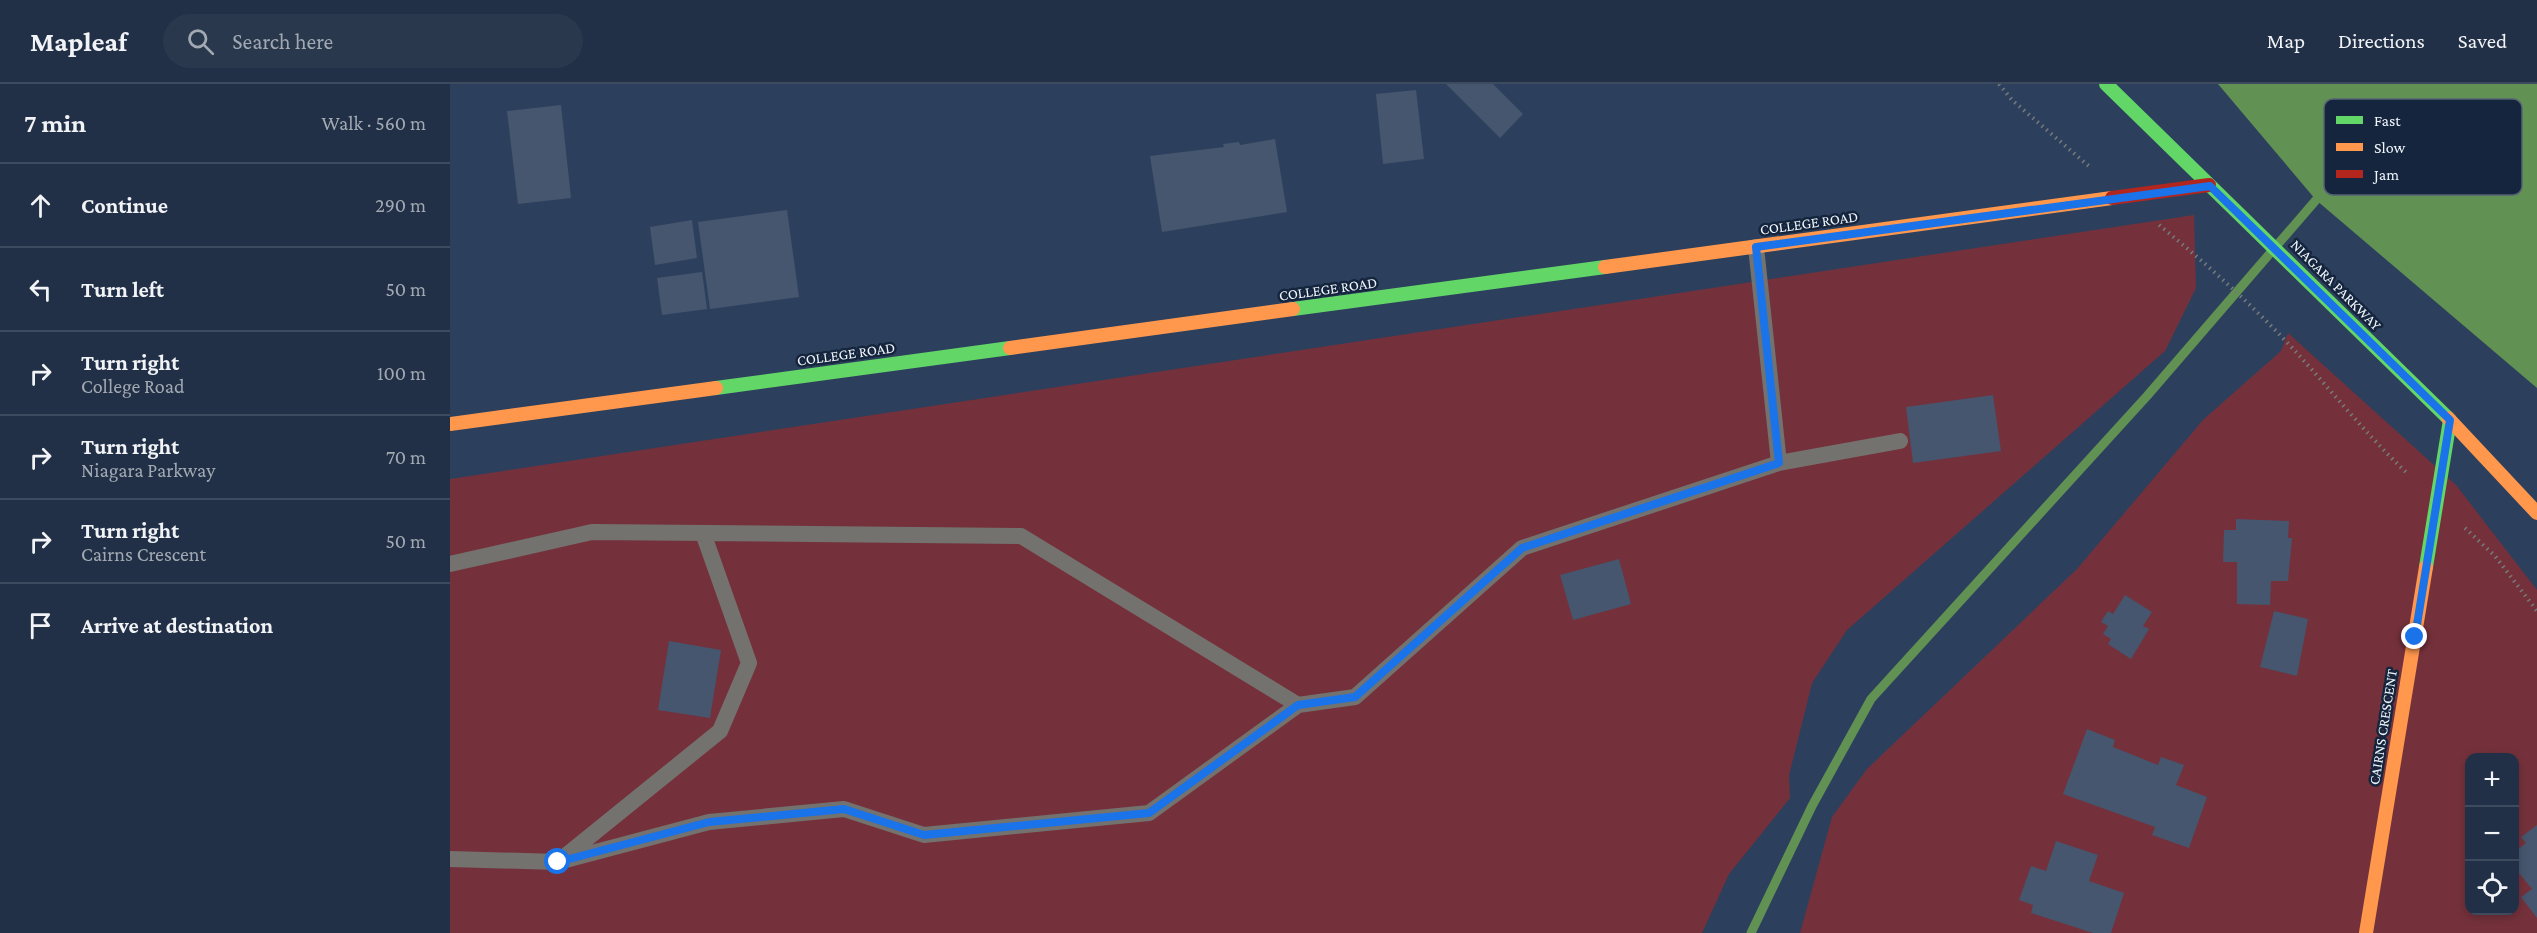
<!DOCTYPE html>
<html lang="en">
<head>
<meta charset="utf-8">
<style>
	:root { --surface:#213046; --page:#29384d; --text:#f1f3f6; --muted:#a2a9b3; --line:#3e4b5f }
	body { margin:0; font-family:"Crimson Pro",serif; background:var(--page); color:var(--text) }
	.controls { position:absolute; right:18px; bottom:18px; display:grid; overflow:hidden; border-radius:12px; box-shadow:0 3px 9px #0003 }
	.controls button { width:54px; height:54px; display:grid; place-items:center; padding:0; border:0; border-bottom:2px solid var(--line); background:var(--surface); color:var(--text); font:30px sans-serif }
	.stop { position:absolute; width:18px; height:18px; margin:-14px; border:4px solid #1a73e8; border-radius:50%; background:#fff }
	.stop.end { background:#1a73e8; border-color:#fff; box-shadow:0 2px 6px #0008 }
	.list { margin:0; padding:0; list-style:none }
	h2 { display:flex; justify-content:space-between; align-items:center; height:78px; margin:0; padding:0 24px; font-size:26px }
	h2 small { font-size:20px; font-weight:400; color:var(--muted) }
	.list li { display:grid; grid-template-columns:39px 1fr auto; gap:18px; align-items:center; box-sizing:border-box; height:84px; padding:0 24px; border-top:2px solid var(--line) }
	.list b { display:block; font-size:22px; white-space:nowrap }
	.list p { margin:0; font-size:20px; white-space:nowrap; color:var(--muted) }
	.list em { font-size:20px; font-style:normal; color:var(--muted) }
	.icon { flex:none; width:33px; height:33px; fill:none; stroke:currentColor; stroke-width:2; stroke-linecap:round; stroke-linejoin:round }
	.map { position:relative; flex:none; width:2087px; height:849px; overflow:hidden }
	header { display:flex; align-items:center; gap:36px; box-sizing:border-box; height:84px; padding:0 30px; background:var(--surface); border-bottom:2px solid var(--line) }
	header strong { font-size:28px }
	nav { display:flex; gap:33px; margin-inline-start:auto; font-size:21px }
	.search { width:420px; height:54px; background:var(--page); display:flex; align-items:center; gap:15px; box-sizing:border-box; padding:0 21px; border-radius:33px; color:var(--muted); font-size:22px }
	main { display:flex }
	aside { flex:1; background:var(--surface) }
	.map>svg:first-child { display:block }
	.green { fill:#74313b; fill-rule:evenodd }
	.water { fill:#619153 }
	.lines { fill:none; stroke-linecap:round; stroke-linejoin:round }
	.stream { stroke:#619153; stroke-width:9 }
	.building { fill:#45566e }
	.path { stroke:#787b7d; stroke-width:4; stroke-dasharray:1.5 4.5; stroke-linecap:butt }
	.lane { stroke:#74726e; stroke-width:16 }
	.fast { stroke:#63d668; stroke-width:14 }
	.slow { stroke:#ff974d; stroke-width:14 }
	.jam { stroke:#b3261e; stroke-width:14 }
	.route { stroke:#1a73e8; stroke-width:8 }
	.labels { text-anchor:middle; dominant-baseline:central; stroke-width:5; stroke-linejoin:round; paint-order:stroke }
	.street-label { font-size:15px; fill:#f0f5fb; stroke:#14253d }
	.key { fill:#14253d; stroke:#566376; stroke-width:1.5 }
	.key-label { font-size:16px; fill:#f0f5fb }
</style>
</head>
<body>
<header>
<strong>Mapleaf</strong>
<div class="search"><svg class="icon" aria-label="search" viewBox="0 0 24 24"><circle cx="10" cy="10" r="6"/><path d="M15 15l6 6"/></svg>Search here</div>
<nav><a>Map</a><a>Directions</a><a>Saved</a></nav>
</header>
<main>
<aside>
<h2>7 min<small>Walk · 560 m</small></h2>
<ul class="list">
<li><svg class="icon" aria-label="ahead" viewBox="0 0 24 24"><path d="M12 20V5M6 11l6-6 6 6"/></svg><div><b>Continue</b></div><em>290 m</em></li>
<li><svg class="icon" aria-label="left" viewBox="0 0 24 24"><path d="M17 20v-9H6M10 6l-5 5 5 5"/></svg><div><b>Turn left</b></div><em>50 m</em></li>
<li><svg class="icon" aria-label="right" viewBox="0 0 24 24"><path d="M7 20v-9h11M14 6l5 5-5 5"/></svg><div><b>Turn right</b><p>College Road</p></div><em>100 m</em></li>
<li><svg class="icon" aria-label="right" viewBox="0 0 24 24"><path d="M7 20v-9h11M14 6l5 5-5 5"/></svg><div><b>Turn right</b><p>Niagara Parkway</p></div><em>70 m</em></li>
<li><svg class="icon" aria-label="right" viewBox="0 0 24 24"><path d="M7 20v-9h11M14 6l5 5-5 5"/></svg><div><b>Turn right</b><p>Cairns Crescent</p></div><em>50 m</em></li>
<li><svg class="icon" aria-label="arrive" viewBox="0 0 24 24"><path d="M6 21V4h12l-3 4 3 4H6"/></svg><div><b>Arrive at destination</b></div></li>
</ul>
</aside>
<div class="map">
<svg width="2087" height="849" viewBox="0 0 2087 849">
	<rect width="100%" height="100%" fill="#2c405d"/>
	<!-- green -->
	<path class="green" d="M 1744,131 L 1746,204 L 1715,267 L 1397,546 L 1362,599 L 1339,691 L 1340,714 L 1279,790 L 1252,849 L 0,849 L 0,395 Z
		M 1838,249 L 2006,401 L 2087,506 L 2087,849 L 1350,849 L 1382,733 L 1417,685 L 1627,485 L 1753,336 L 1831,267 ZM 2020,674 L 2064,674 L 2064,826 L 2020,826 Z"/>
	<!-- water -->
	<path class="water" d="M 1768,0 L 2087,0 L 2087,304 L 1866,116 Z"/>
	<g class="lines">
		<!-- stream -->
		<path class="stream" d="M 1301,849 L 1362,722 L 1421,615 L 1697,312 L 1866,116"/>
	</g>
	<!-- building -->
	<path class="building" d="M 996,0 L 1043,0 L 1073,30 L 1050,54 Z
		M 966,6 L 974,75 L 933,80 L 926,10 Z
		M 111,21 L 121,114 L 68,120 L 57,27 Z
		M 825,55 L 837,128 L 712,148 L 700,72 L 774,63 L 773,60 L 789,58 L 790,61 Z
		M 337,126 L 349,213 L 260,225 L 248,138 Z
		M 242,136 L 247,174 L 205,181 L 200,143 Z
		M 252,188 L 257,225 L 212,231 L 207,194 Z
		M 1543,311 L 1551,367 L 1463,379 L 1456,323 Z
		M 1786,435 L 1839,437 L 1838,454 L 1842,454 L 1838,497 L 1821,497 L 1820,521 L 1787,520 L 1787,478 L 1773,478 L 1774,446 L 1786,446 Z
		M 1169,475 L 1181,520 L 1123,536 L 1110,491 Z
		M 1675,511 L 1702,528 L 1693,542 L 1699,545 L 1681,575 L 1658,560 L 1661,555 L 1653,550 L 1658,542 L 1651,538 L 1658,527 L 1663,530 Z
		M 1824,527 L 1858,535 L 1847,592 L 1810,583 Z
		M 219,557 L 271,566 L 260,634 L 208,626 Z
		M 1637,645 L 1665,656 L 1663,663 L 1708,681 L 1711,673 L 1734,681 L 1726,701 L 1757,713 L 1739,764 L 1702,751 L 1705,743 L 1613,710 Z
		M 2087,741 L 2087,834 L 2071,813 L 2082,805 L 2064,783 L 2064,768 L 2076,759 L 2071,753 Z
		M 1606,757 L 1648,771 L 1639,797 L 1674,809 L 1661,849 L 1643,849 L 1581,829 L 1583,821 L 1569,816 L 1581,782 L 1596,787 Z"/>
	<g class="lines">
		<!-- path -->
		<path class="path" d="M 1549,0 L 1562,16 L 1641,84
			M 1709,141 C 1752,176 1792,212 1831,252 C 1875,298 1913,348 1959,391
			M 2015,444 L 2045,472 L 2087,527"/>
		<!-- lane -->
		<path class="lane" d="M 1329,379 L 1450,357
			M 0,480 L 142,448 L 571,452 L 848,621 L 905,613 L 1072,464 L 1329,379 L 1306,163
			M 0,775 L 108,778 L 270,647 L 299,579 L 253,449
			M 108,778 L 259,738 L 394,725 L 474,751 L 699,729 L 848,621"/>
		<!-- fast -->
		<path class="fast" d="M 1656,0 L 1998,334
			M 843,225 L 1155,183
			M 266,304 L 560,264
			M 1976,483 L 2000,336"/>
		<!-- slow -->
		<path class="slow" d="M 1155,183 L 1662,114
			M 560,264 L 843,225
			M 1998,334 L 2087,429
			M 0,340 L 266,304
			M 1916,849 L 1976,483"/>
		<!-- jam -->
		<path class="jam" d="M 1662,114 L 1759,101"/>
	</g>
	<g class="lines">
		<!-- route -->
		<path class="route" d="M 108,778 L 259,738 L 394,725 L 474,751 L 699,729 L 848,621 L 905,613 L 1072,464 L 1329,379 L 1306,163 L 1760,102 L 2000,336 L 1965,553"/>
	</g>
	<g class="labels">
		<!-- street labels -->
		<g class="street-label">
			<text transform="translate(1359 139) rotate(-8)">COLLEGE ROAD</text>
			<text transform="translate(1886 201) rotate(45)">NIAGARA PARKWAY</text>
			<text transform="translate(878 205) rotate(-8)">COLLEGE ROAD</text>
			<text transform="translate(396 270) rotate(-8)">COLLEGE ROAD</text>
			<text transform="translate(1933 643) rotate(-81)">CAIRNS CRESCENT</text>
		</g>
	</g>
	<!-- legend -->
	<rect x="1874" y="15" width="198" height="96" rx="9" class="key"/>
	<rect x="1886" y="32" width="27" height="8" fill="#63d668"/>
	<rect x="1886" y="59" width="27" height="8" fill="#ff974d"/>
	<rect x="1886" y="86" width="27" height="8" fill="#b3261e"/>
	<g class="key-label">
		<text x="1924" y="42">Fast</text>
		<text x="1924" y="69">Slow</text>
		<text x="1924" y="96">Jam</text>
	</g>
</svg>
<div class="controls">
<button>+</button>
<button>−</button>
<button><svg class="icon" aria-label="locate" viewBox="0 0 24 24"><circle cx="12" cy="12" r="6"/><path d="M12 2v4M12 18v4M2 12h4M18 12h4"/></svg></button>
</div>
<div class="stop" style="left:108px;top:778px"></div>
<div class="stop end" style="left:1965px;top:553px"></div>
</div>
</main>
</body>
</html>
